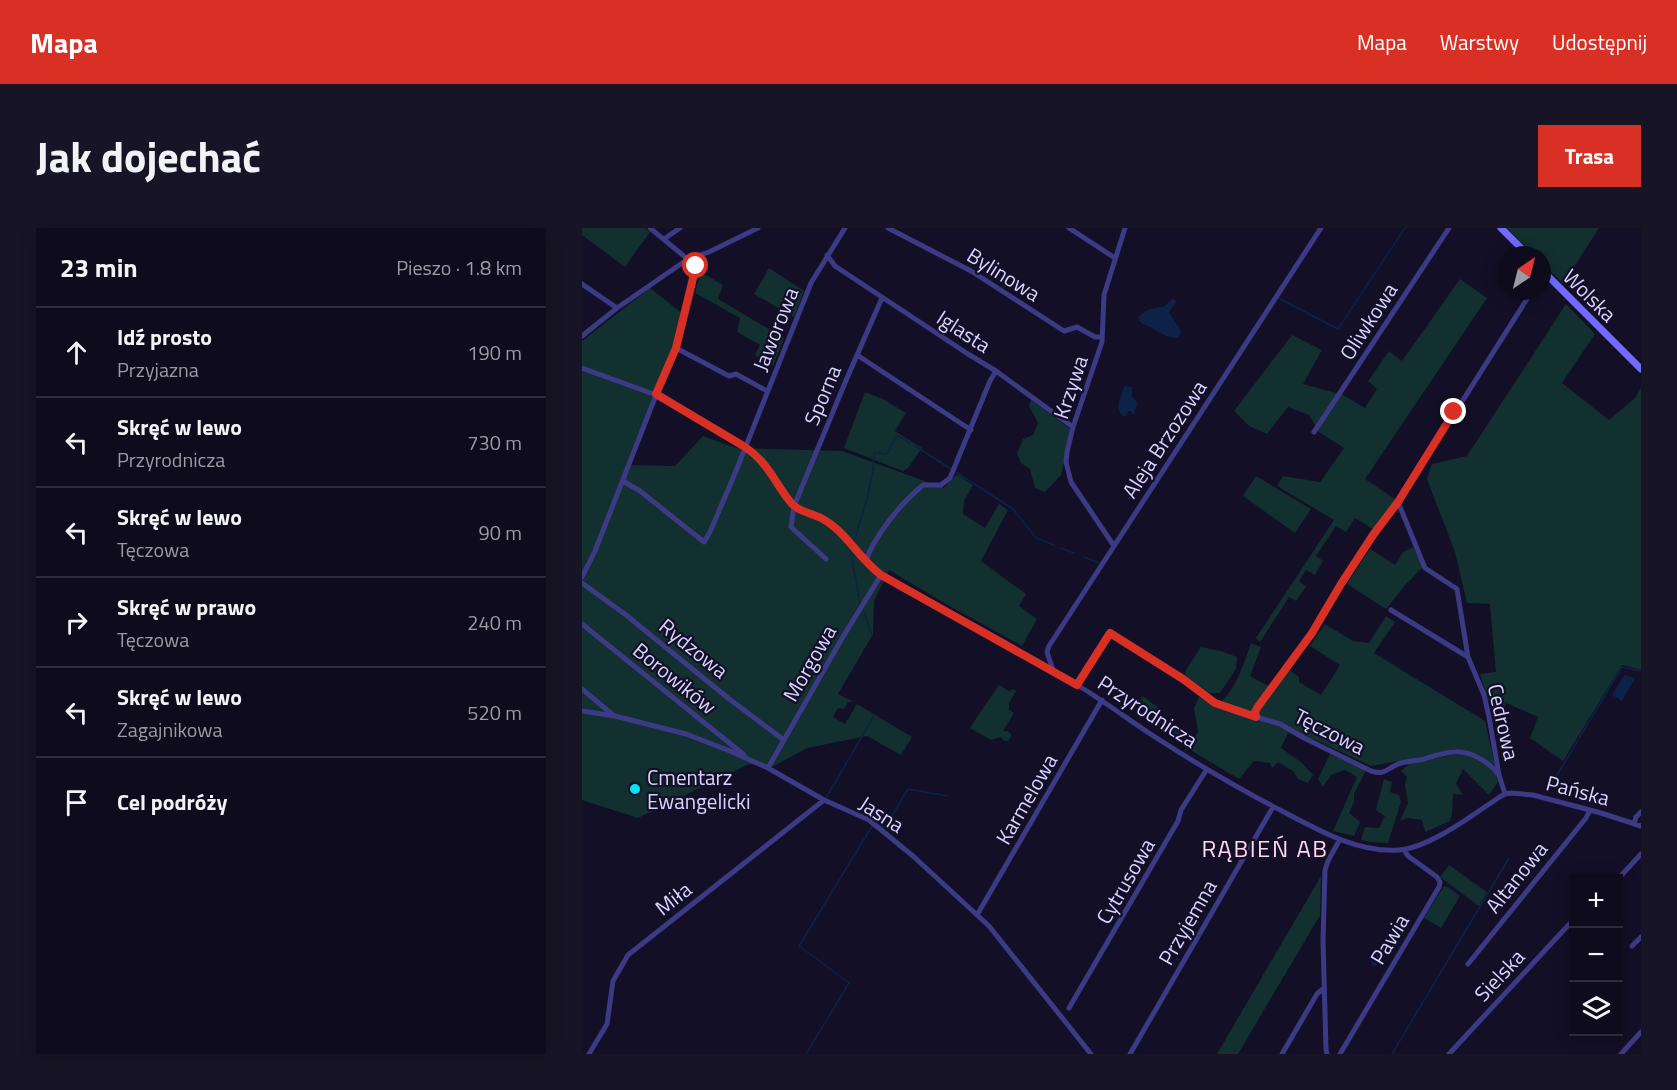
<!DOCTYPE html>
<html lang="pl">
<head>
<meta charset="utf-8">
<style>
	:root { --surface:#0e0b1c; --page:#171425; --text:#f1f3f6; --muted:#9b9ba3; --line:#2e2b3b; --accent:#d93025 }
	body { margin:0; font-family:"Titillium Web",sans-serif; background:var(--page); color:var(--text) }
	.controls { position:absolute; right:18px; bottom:18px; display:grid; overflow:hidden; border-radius:0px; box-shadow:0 3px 15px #0003 }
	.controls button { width:54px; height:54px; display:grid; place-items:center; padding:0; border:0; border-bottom:2px solid var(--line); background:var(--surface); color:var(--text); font:30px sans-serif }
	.compass { position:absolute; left:915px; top:18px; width:54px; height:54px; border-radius:50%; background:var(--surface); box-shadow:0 3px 15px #0003; rotate:35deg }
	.stop { position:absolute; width:18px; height:18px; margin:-14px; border:4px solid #d93025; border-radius:50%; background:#fff }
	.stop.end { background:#d93025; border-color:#fff; box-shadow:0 2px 6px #0008 }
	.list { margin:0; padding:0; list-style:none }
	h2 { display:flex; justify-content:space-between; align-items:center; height:78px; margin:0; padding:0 24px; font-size:26px }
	h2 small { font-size:20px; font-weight:400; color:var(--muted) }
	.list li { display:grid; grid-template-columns:39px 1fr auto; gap:18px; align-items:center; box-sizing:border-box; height:90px; padding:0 24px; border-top:2px solid var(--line) }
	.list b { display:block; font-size:22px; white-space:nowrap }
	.list p { margin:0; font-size:20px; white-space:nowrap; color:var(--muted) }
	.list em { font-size:20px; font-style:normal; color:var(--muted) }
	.icon { flex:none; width:33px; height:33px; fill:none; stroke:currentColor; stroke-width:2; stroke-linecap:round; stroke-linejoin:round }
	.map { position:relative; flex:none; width:1059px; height:826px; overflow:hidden; border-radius:0px }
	header { display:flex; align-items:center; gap:36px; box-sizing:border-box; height:84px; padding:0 30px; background:var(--accent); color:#fff }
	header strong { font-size:28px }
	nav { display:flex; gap:33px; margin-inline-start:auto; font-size:21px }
	.intro { display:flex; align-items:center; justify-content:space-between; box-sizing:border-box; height:144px; padding:0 36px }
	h1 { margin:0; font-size:42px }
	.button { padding:15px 27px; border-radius:0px; background:var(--accent); color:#fff; font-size:21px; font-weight:700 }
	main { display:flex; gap:36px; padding:0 36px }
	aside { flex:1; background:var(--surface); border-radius:0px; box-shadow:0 3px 15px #0003 }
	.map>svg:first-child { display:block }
	.green { fill:#12302f }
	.water { fill:#0c2248 }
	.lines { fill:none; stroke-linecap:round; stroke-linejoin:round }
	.stream { stroke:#0c2248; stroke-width:1.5 }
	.canal { stroke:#0c2248; stroke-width:5 }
	.street { stroke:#3d3a85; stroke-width:5 }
	.secondary { stroke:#6f6bff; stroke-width:7 }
	.route { stroke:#d93025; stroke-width:8 }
	.poi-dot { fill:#00e5ff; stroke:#130f26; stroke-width:2 }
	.labels { text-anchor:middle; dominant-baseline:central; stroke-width:4.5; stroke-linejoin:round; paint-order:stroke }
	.street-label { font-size:21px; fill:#d9d4ff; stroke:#130f26 }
	.poi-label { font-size:21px; fill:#d9d4ff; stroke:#130f26; text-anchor:start }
	.quarter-label { font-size:24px; letter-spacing:1.5px; fill:#ffd6f0; stroke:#130f26 }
</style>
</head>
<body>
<header>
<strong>Mapa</strong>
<nav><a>Mapa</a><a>Warstwy</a><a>Udostępnij</a></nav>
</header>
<div class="intro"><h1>Jak dojechać</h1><a class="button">Trasa</a></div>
<main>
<aside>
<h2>23 min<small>Pieszo · 1.8 km</small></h2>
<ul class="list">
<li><svg class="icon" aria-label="ahead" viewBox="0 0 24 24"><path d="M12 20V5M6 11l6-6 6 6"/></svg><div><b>Idź prosto</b><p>Przyjazna</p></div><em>190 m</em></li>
<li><svg class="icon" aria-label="left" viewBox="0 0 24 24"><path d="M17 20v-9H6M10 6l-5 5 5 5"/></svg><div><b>Skręć w lewo</b><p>Przyrodnicza</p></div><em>730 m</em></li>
<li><svg class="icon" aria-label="left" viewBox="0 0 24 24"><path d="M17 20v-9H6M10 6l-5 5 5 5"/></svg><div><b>Skręć w lewo</b><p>Tęczowa</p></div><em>90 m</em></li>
<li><svg class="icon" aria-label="right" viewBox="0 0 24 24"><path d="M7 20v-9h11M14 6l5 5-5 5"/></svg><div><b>Skręć w prawo</b><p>Tęczowa</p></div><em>240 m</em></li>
<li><svg class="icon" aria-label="left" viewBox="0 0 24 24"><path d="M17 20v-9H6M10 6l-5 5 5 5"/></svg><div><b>Skręć w lewo</b><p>Zagajnikowa</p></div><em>520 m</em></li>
<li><svg class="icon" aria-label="arrive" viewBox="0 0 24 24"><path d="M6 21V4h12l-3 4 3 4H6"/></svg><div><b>Cel podróży</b></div></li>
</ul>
</aside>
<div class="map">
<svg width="1059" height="826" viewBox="0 0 1059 826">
	<rect width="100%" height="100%" fill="#130f26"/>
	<!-- green -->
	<path class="green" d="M 0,0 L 63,0 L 68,4 L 43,39 L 0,7 Z
		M 925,0 L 1017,0 L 981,56 L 960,35 L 960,27 L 952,27 Z
		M 187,40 L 222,63 L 212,89 L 172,66 Z
		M 119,44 L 141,57 L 136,71 L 202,110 L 191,138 L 173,127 L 178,117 L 155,104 L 158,90 L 113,65 Z
		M 878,51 L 905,70 L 783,251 L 813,271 L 792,302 L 773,290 L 764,304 L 754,298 L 734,328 L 741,333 L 733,347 L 724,342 L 717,353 L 724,359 L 714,373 L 707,369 L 678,414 L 674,410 L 752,292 L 695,258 L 701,248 L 738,254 L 762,220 L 737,204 L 727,187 L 706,179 L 685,206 L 667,198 L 652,183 L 710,107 L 740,122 L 721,156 L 761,167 L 783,180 L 795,161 L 786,153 L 807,123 L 820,133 Z
		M 68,60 L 100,85 L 91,118 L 44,237 L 93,238 L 121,208 L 154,220 L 260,223 L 362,260 L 375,246 L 391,257 L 382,273 L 381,286 L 403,300 L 417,276 L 426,282 L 399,333 L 444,366 L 437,378 L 455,391 L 440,418 L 364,376 L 307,342 L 292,373 L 291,406 L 256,466 L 272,474 L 266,474 L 262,481 L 256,480 L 251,489 L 263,496 L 275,476 L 330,509 L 319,527 L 285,508 L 225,520 L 190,539 L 167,536 L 56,590 L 0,572 L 0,113 Z
		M 984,76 L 1013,106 L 980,155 L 1027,192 L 1053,170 L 1059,160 L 1059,442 L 1040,437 L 981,533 L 948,510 L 956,489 L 924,475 L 921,483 L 908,478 L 898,446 L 914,444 L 908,376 L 885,375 L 873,324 L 845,251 L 850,236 L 885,228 Z
		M 283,164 L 301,171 L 324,185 L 313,203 L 340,220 L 326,240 L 321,243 L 262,220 Z
		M 449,172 L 490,202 L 479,247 L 463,264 L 453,260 L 448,241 L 439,235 L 435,226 L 441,211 L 451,207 L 456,195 L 447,178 Z
		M 674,248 L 729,281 L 713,305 L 661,268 Z
		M 831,319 L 841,339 L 825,355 L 804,381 L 765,356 L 788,321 L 813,337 L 821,324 Z
		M 804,388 L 813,394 L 792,425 L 903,493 L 913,538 L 886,523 L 876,522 L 789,538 L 734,512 L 706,505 L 699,520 L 720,535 L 731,547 L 726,555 L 716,551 L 711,543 L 696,534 L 690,540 L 688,535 L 672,533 L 657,551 L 605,520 L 616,504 L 612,480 L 617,469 L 637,475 C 653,465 663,432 669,415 L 679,419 L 668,448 L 692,461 L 707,442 L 717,449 L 717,454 L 739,467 L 758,437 L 728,418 L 743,396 L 771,413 L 787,415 Z
		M 619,419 L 639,423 L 655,429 L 654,441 L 638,465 L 627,465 L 603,447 L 604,442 Z
		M 417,457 L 427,463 L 431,461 L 434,463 L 427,475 L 427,482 L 432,485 L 421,503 L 426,503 L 429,506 L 429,509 L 426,513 L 422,513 L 419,509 L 409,512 L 388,500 C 397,485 407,472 417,457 Z
		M 561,468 L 579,482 L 573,491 L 555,477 Z
		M 748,526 L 784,542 L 772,566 L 772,574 L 767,585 L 778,594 L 772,608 L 751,603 L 775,549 L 763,542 L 749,547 L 741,559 L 736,551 Z
		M 871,527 L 893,528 L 914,546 L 916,554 L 907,567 L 881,541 L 874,556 L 881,567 L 871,566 L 870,586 L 868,593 L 843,604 L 840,592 L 825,590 L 818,593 L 826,575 L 823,557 L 825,549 L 819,543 L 828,535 Z
		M 802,551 L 810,554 L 808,564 L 817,567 L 819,574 L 806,615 L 789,614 L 779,612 L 783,599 L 797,600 L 803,588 L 794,582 Z
		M 867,637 L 905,664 L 897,678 L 858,649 Z
		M 739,648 L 738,688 L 734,694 L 656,826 L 635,826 Z
		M 864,658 L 878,668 L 859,700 L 842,690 L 861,659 Z"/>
	<!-- water -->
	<path class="water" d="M 590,71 L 593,71 L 594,74 L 588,82 L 588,86 L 597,99 L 599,105 L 596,110 C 582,111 573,99 560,96 L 556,90 C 565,79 572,81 583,78 Z
		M 542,158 L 550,159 L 550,169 L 556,175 L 552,183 L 553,186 L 550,186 L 549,183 L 546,183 L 544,188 L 541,188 C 531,178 540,169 542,158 Z
		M 1042,447 L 1053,450 L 1040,473 L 1030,467 Z
		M 583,492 L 588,492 L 598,500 L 599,503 L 604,507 L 605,512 L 603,515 L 579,498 L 578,494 Z"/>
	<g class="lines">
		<!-- stream -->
		<path class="stream" d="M 696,70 L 756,101 L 823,0
			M 333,218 L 369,241
			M 374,244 L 431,281 L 454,310 L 472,317
			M 272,314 L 285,271 L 291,242 L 292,225 L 304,226 L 307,223 L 313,210 L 317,208 L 328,215
			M 268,320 L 278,376
			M 479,320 L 492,325
			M 502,329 L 517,335
			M 282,383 L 290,407
			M 964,565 L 1040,439 L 1059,443
			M 244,570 L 292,488
			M 298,596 L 302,601 L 326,561 L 366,568
			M 224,826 L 267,755 L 217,718 L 290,598
			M 810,826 L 927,630"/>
		<!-- canal -->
		<path class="canal" d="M 792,736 L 796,727"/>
		<!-- street -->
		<path class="street" d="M 306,0 L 389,43 L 482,103 L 495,99 L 513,109 L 520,109
			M 487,0 L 533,30
			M 82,11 L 98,0
			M 245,27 L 253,38 L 386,126 L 414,143 L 491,199
			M 0,56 L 35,80
			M 0,108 L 35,80 L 106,31 L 127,24 L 176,0
			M 94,120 L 147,148 L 154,146 L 185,163
			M 275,127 L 389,202
			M 0,140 L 74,167 L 169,223 L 189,243 L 212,278 L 221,283 L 238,289 L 250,297 L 283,334 L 299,347 C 365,383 433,418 497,458 C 523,474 547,492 573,509 C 615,536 657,561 702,584 C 736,602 776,625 817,622 C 847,620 891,587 916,570 L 923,566 L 929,565 L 951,567 L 1019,585 L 1059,598
			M 732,204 L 867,0
			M 41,253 L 58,263 L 122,314 L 128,304 L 154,243 L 229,55 L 263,0
			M 816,274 L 843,340 L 875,361 L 886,429 L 902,467 L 907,489 L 917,547 L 923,566
			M 532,318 L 489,254 L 484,234 L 485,224 L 491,199 L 520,114 L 522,67 L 543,0
			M 244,331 L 209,299 L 212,278 L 265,150 L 300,70
			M 283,334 C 294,306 318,276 341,257 L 359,257 L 368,250 L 408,153 L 414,143
			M 0,349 L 13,323 L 74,167 L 94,120 L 114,38 L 68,0
			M 0,355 L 44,387 L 146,470 L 202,512
			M 809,382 L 886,429
			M 0,396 L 161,526 L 164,530
			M 471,442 L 465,424 L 467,418 L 739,0
			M 495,457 L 528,405 L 601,451 L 634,475 L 641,479 L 698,496 L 722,510 L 789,543 C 803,547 803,542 814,537 C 822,533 833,533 842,531 C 852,528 863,524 874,524 C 890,523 908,535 917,547
			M 0,461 L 31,487
			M 0,483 L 33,488 L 104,506 L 148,523 L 186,540 L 242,572 L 287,592 L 331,628 L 407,698 L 509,826
			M 674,489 L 673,484 L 675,480 L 730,405 L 759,355 L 816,274 L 834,244 L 857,210 L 950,63
			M 186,540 L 259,412 L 299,347
			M 1052,596 L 1054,589 L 1059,584
			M 1036,651 L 1059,626
			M 395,687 L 520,472
			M 1050,718 L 1059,709
			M 886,736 L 1004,590 L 1008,582
			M 487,780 L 596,593 L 599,582 L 625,541
			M 7,826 L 25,796 L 31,753 L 46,727 L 242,572
			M 548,826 L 691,579
			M 700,826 L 735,766 L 742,760
			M 745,826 L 744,821 L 741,713 L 743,642 L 746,633 L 758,611
			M 758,826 L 857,659 L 858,654 L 855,649 L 826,628 L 824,625 L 823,622
			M 867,826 L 992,691
			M 1039,826 L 1059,804"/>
		<!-- secondary -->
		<path class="secondary" d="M 919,0 L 946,27
			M 960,42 L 1059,141"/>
	</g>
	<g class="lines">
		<!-- route -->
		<path class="route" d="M 114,38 L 94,120 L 74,166 L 163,219 C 187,235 193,256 210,276 C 218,284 229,285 239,290 C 264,303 277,331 299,347 L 495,457 L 528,405 L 601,451 L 633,475 L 674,489 L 673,484 L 675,480 L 730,405 L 759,356 L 791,307 L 816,274 L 872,184"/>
	</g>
	<!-- markers -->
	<circle class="poi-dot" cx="53" cy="561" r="6"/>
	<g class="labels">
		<!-- street labels -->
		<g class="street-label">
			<text transform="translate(422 46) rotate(32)">Bylinowa</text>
			<text transform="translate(1008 67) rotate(45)">Wolska</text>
			<text transform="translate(786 93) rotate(-57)">Oliwkowa</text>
			<text transform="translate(193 101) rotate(-68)">Jaworowa</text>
			<text transform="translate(382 103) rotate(33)">Iglasta</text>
			<text transform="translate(488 159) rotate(-71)">Krzywa</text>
			<text transform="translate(240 167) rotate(-67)">Sporna</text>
			<text transform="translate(582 211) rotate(-57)">Aleja Brzozowa</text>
			<text transform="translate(112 420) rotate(39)">Rydzowa</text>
			<text transform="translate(227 435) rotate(-60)">Morgowa</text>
			<text transform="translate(93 450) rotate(39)">Borowików</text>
			<text transform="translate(566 483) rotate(33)">Przyrodnicza</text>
			<text transform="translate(922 494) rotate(77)">Cedrowa</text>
			<text transform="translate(748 503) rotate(27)">Tęczowa</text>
			<text transform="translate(996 562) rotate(15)">Pańska</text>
			<text transform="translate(444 571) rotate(-60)">Karmelowa</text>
			<text transform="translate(300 586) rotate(33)">Jasna</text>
			<text transform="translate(934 649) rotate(-51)">Altanowa</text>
			<text transform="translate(543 653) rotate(-60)">Cytrusowa</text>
			<text transform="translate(91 670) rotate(-38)">Miła</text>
			<text transform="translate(605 694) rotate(-60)">Przyjemna</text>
			<text transform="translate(807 711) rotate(-59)">Pawia</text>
			<text transform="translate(917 747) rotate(-47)">Sielska</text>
		</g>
		<!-- poi labels -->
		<g class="poi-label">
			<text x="65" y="549">Cmentarz<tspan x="65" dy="24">Ewangelicki</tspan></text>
		</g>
		<!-- quarter labels -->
		<g class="quarter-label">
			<text x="683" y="620">RĄBIEŃ AB</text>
		</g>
	</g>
</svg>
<div class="controls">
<button>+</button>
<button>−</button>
<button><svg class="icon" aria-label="layers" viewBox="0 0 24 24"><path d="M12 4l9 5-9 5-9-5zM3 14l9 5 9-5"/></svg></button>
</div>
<svg class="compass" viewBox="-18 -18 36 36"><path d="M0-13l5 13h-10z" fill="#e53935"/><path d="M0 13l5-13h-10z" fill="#9b9ba3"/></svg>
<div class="stop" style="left:114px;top:38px"></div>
<div class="stop end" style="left:872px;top:184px"></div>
</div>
</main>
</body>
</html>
